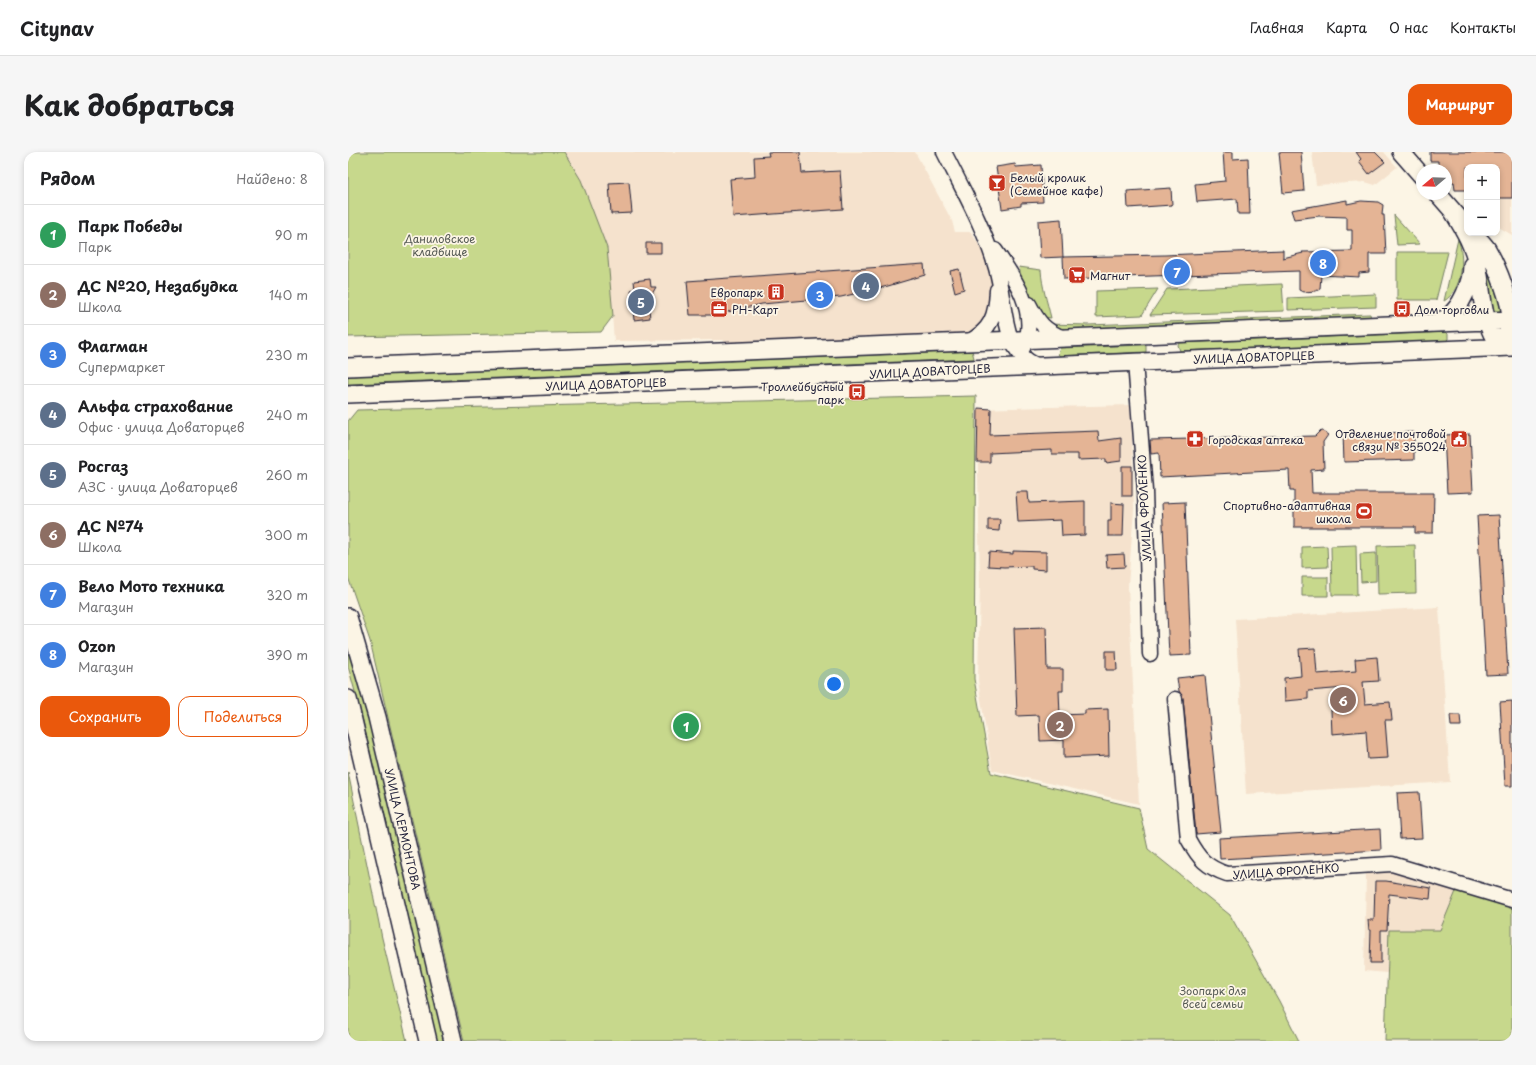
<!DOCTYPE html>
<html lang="ru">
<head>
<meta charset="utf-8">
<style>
	:root { --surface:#fff; --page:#f6f6f6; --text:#202124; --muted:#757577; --line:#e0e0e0; --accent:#ea580c }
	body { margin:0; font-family:"Playpen Sans",sans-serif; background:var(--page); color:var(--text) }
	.controls { position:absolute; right:12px; top:12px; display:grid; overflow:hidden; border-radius:8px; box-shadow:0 2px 6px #0003 }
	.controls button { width:36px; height:36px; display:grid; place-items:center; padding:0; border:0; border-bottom:1px solid var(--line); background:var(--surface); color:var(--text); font:20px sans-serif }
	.compass { position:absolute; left:1068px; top:12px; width:36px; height:36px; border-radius:50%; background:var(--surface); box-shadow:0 2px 6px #0003; rotate:251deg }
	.you { position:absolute; left:486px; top:532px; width:14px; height:14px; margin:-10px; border:3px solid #fff; border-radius:50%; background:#1a73e8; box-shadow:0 0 0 6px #1a73e833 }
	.badge { display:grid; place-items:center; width:26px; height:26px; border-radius:50%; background:var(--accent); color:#fff; font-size:13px; font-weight:700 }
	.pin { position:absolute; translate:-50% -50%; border:2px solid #fff; box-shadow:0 1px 4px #0006 }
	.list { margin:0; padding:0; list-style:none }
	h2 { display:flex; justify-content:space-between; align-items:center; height:52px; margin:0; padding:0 16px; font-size:17px }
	h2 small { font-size:13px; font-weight:400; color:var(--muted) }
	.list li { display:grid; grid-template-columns:26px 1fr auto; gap:12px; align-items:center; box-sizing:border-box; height:60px; padding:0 16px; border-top:1px solid var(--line) }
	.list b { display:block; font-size:15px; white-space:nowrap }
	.list p { margin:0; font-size:13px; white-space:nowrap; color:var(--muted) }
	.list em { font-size:13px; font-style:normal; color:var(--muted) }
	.actions { display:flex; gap:8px; padding:12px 16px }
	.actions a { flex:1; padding:9px 0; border:1px solid var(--accent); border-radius:12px; text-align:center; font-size:14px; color:var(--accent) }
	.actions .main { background:var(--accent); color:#fff }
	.map { position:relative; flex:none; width:1164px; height:889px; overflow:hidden; border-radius:12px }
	header { display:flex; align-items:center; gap:24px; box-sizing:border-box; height:56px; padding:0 20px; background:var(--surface); border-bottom:1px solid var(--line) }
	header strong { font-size:19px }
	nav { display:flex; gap:22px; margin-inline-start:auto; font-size:14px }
	.intro { display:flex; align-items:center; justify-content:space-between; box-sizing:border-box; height:96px; padding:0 24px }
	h1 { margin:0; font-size:28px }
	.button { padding:10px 18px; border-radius:12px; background:var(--accent); color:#fff; font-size:14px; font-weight:700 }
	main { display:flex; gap:24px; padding:0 24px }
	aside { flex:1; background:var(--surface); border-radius:12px; box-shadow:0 2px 6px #0003 }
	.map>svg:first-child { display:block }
	.built { fill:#f5e2cd }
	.green { fill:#c7d88c; stroke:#747d64 }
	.building { fill:#e4b495; stroke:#22223b }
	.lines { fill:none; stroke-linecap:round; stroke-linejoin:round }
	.minor-casing { stroke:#22223b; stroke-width:17 }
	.major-casing { stroke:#22223b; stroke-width:20 }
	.minor { stroke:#fcf5e5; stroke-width:14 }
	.major { stroke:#fcf5e5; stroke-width:17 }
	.labels { text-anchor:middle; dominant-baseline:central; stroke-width:3.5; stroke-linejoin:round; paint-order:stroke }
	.poi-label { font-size:11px; fill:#22223b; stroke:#fcf5e5; text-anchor:start }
	.park-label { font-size:11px; fill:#545953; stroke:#fcf5e5 }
	.street-label { font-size:11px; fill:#22223b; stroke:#fcf5e5 }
</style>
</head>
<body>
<header>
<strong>Citynav</strong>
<nav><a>Главная</a><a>Карта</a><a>О нас</a><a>Контакты</a></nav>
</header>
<div class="intro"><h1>Как добраться</h1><a class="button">Маршрут</a></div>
<main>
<aside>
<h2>Рядом<small>Найдено: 8</small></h2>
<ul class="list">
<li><span class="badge" style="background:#2e9e5b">1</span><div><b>Парк Победы</b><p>Парк</p></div><em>90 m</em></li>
<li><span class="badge" style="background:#8d6e63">2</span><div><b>ДС №20, Незабудка</b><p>Школа</p></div><em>140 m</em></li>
<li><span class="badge" style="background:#3f7fe0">3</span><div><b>Флагман</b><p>Супермаркет</p></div><em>230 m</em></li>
<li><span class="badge" style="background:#5c6f8a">4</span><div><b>Альфа страхование</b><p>Офис · улица Доваторцев</p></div><em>240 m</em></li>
<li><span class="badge" style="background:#5c6f8a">5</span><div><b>Росгаз</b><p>АЗС · улица Доваторцев</p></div><em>260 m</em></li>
<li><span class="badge" style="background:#8d6e63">6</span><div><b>ДС №74</b><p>Школа</p></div><em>300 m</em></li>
<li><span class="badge" style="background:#3f7fe0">7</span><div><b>Вело Мото техника</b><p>Магазин</p></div><em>320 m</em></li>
<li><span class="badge" style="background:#3f7fe0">8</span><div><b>Ozon</b><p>Магазин</p></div><em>390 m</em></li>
</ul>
<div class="actions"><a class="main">Сохранить</a><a>Поделиться</a></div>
</aside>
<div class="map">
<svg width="1164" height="889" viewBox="0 0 1164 889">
	<rect width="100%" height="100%" fill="#fcf5e5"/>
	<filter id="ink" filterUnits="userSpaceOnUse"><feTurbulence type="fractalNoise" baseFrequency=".025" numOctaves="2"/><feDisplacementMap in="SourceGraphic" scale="8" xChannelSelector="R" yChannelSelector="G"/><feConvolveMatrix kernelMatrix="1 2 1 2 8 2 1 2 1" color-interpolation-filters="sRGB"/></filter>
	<g filter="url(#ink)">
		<!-- built -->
		<path class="built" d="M 216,0 L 567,0 L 604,69 L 607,80 L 623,80 L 639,106 L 644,129 L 643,143 L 634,173 L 622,184 L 535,188 L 520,184 L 499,185 L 482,191 L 390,197 L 374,188 L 266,189 L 259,96 Z
			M 964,0 L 1036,0 L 1049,15 L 1027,33 L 1017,30 L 968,33 Z
			M 1082,0 L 1164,0 L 1164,83 L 1149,74 L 1149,15 L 1119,15 L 1119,48 L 1117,48 L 1116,38 L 1107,38 L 1106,30 L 1098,31 L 1098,18 L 1090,18 L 1089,9 L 1082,9 Z
			M 783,253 L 786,357 L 780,434 L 791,652 L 644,618 L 630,528 L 632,431 L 629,257 Z
			M 1091,455 L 1102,630 L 898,642 L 887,467 Z
			M 1048,719 L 1109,737 L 1092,779 L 1041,778 L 1039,821 L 1016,819 L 1018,721 Z"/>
		<!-- green -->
		<path class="green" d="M 0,0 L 216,0 L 233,28 L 259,96 L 265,164 L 253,180 L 0,185 Z
			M 1046,63 L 1072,92 L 1049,93 Z
			M 1110,87 C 1117,105 1115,138 1096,149 Z
			M 1049,100 L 1100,100 L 1088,148 L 1049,148 Z
			M 1137,114 L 1139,114 L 1152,152 L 1153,160 L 1145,161 L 1143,155 Z
			M 671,115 L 693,118 C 694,135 699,149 703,166 L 695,165 L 674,129 Z
			M 934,132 L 936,159 L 802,163 L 819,137 Z
			M 810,137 L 794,163 L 748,165 L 748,139 Z
			M 1028,142 L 1028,155 L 940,158 L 940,146 Z
			M 1022,162 L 1023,167 L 721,181 L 697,172 L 741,173 Z
			M 1098,180 L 1100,182 L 1100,187 L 1098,189 L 832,199 L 830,193 L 831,191 Z
			M 798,193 L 798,200 L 712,204 L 710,202 L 712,196 Z
			M 624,199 L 626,206 L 625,207 L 0,232 L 0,224 Z
			M 628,244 L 626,527 L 643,621 L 791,656 L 800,697 L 882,763 L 931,849 L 951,889 L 116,889 L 22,489 L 0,425 L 0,269 L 9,258 Z
			M 1008,393 L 1009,443 L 984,443 L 983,394 Z
			M 1067,393 L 1068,441 L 1030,442 L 1029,394 Z
			M 979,394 L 980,415 L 954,416 L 954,395 Z
			M 1028,401 L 1028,429 L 1013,430 L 1012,402 Z
			M 954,425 L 980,425 L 980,444 L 954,444 Z
			M 0,494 L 21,567 L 96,889 L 89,889 L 15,569 L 0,514 Z
			M 0,620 L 34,786 L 59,889 L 0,889 Z
			M 1109,737 L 1164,754 L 1164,889 L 1037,889 L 1041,778 L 1092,778 Z"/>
		<!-- building -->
		<path class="building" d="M 420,0 L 452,0 L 454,21 L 492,19 L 495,57 L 385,65 L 382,27 L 407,25 L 406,5 L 421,4 Z
			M 875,0 L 885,0 L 885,7 L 900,6 L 902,62 L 890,62 L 889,47 L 849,50 L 847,32 L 877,29 Z
			M 931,0 L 953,0 L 956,39 L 935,41 Z
			M 1008,0 L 1027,0 L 1037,10 L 1021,22 L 1011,9 L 1013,7 Z
			M 1082,0 L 1164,0 L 1164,46 L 1149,46 L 1149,15 L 1119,15 L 1119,38 L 1107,38 L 1106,30 L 1098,31 L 1098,18 L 1090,18 L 1090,9 L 1082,9 Z
			M 667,12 L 668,15 L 693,13 L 695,50 L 673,51 L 673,54 L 654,57 L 648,15 Z
			M 281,30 L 284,61 L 263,62 L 261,31 Z
			M 823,36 L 824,53 L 780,56 L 779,39 Z
			M 999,48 L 999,52 L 1013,49 L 1030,50 L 1035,53 L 1034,63 L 1036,63 L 1038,102 L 1021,102 L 1021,120 L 1011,121 L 1011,125 L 973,123 L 972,137 L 968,139 L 955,140 L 951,138 L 951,119 L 716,127 L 715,105 L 817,103 L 935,98 L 935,106 L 955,101 L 954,100 L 1004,99 L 1004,78 L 999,78 L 999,65 L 971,64 L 946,67 L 943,58 Z
			M 713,67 L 715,105 L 692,106 L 690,69 Z
			M 298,91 L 313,91 L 313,101 L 298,101 Z
			M 576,112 L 577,123 L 540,134 L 493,145 L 414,152 L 367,163 L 342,163 L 339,129 Z
			M 611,117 L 616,137 L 607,140 L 602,119 Z
			M 302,127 L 303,135 L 308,135 L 300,149 L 302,166 L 286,168 L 283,138 L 287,137 L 286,129 Z
			M 630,256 L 643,257 L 642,283 L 750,279 L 751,289 L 773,286 L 773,309 L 758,311 L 758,307 L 730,308 L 730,302 L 704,302 L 704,298 L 642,301 L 642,310 L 629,310 Z
			M 973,278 L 980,283 L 975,290 L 976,317 L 963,318 L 964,341 L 1086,341 L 1085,381 L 1067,381 L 1067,375 L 946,375 L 946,339 L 942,339 L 941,318 L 812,325 L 811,301 L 803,302 L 802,288 L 967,284 Z
			M 1066,280 L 1066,308 L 996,310 L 995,282 Z
			M 1122,282 L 1125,340 L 1099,341 L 1096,283 Z
			M 774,314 L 784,314 L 784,344 L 774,344 Z
			M 668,340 L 680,340 L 681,351 L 737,349 L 737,383 L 714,384 L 713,368 L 670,370 Z
			M 837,350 L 843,503 L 821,504 L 814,351 Z
			M 763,351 L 776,352 L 775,384 L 760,384 L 760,369 L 763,369 Z
			M 1151,363 L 1160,522 L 1138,523 L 1129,364 Z
			M 640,367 L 652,367 L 651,379 L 640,378 Z
			M 665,399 L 698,400 L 698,418 L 684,417 L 684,414 L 656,415 L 640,414 L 641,400 L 665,402 Z
			M 776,402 L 777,415 L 759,416 L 758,403 Z
			M 698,475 L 699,517 L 715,517 L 715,539 L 711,539 L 712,563 L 737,562 L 737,558 L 760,557 L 761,604 L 716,606 L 716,588 L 692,589 L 691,563 L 669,564 L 666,476 Z
			M 967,496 L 969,522 L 1008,519 L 1007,507 L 1029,505 L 1031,529 L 1015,530 L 1017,552 L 1042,550 L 1044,568 L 1037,568 L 1040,606 L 1020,607 L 1018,579 L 984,582 L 983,558 L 1000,557 L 998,536 L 960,539 L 960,547 L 937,549 L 936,526 L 953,524 L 951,497 Z
			M 758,499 L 768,499 L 769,518 L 758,518 Z
			M 857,523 L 873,680 L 848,682 L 835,546 L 831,539 L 829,526 Z
			M 1164,549 L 1164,634 L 1157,634 L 1152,550 Z
			M 1102,563 L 1112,563 L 1113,574 L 1103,574 Z
			M 1071,640 L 1074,686 L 1052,687 L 1049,641 Z
			M 1032,677 L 1033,698 L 872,707 L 871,686 Z
			M 1027,729 L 1038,729 L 1083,736 L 1082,747 L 1041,742 L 1039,778 L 1033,778 L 1033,811 L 1022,811 L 1023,778 L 1021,778 L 1020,768 L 1026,768 Z"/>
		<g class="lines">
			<defs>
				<path id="minor" d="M 596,0 C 615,38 636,75 648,116 C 655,140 655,165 663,187 C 668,200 678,209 690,214
					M 647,98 C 666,125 692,162 675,196
					M 681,152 C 690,170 697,179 716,186
					M 620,190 C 643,178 648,164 649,138
					M 787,210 L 797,339 L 802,502
					M 827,547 L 840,687 C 851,707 858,715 879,722 L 1044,712 L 1164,748"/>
				<path id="major" d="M 1053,0 L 1074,24
					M 1090,42 L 1111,66
					M 1104,58 C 1115,76 1127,95 1130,117 C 1135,146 1134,170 1152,195
					M 1125,81 C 1129,86 1135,91 1139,97 C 1149,114 1164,151 1163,170 C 1161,180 1158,187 1152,195
					M 1087,171 C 1090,170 1095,168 1098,166 C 1113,157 1124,130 1124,113
					M 0,215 L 1164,168
					M 0,242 L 1164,195
					M 0,465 L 29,565 L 105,889
					M 0,547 L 80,889"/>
			</defs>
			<!-- minor casing -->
			<use href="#minor" class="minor-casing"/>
			<!-- major casing -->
			<use href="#major" class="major-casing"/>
			<!-- minor -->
			<use href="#minor" class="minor"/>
			<!-- major -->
			<use href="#major" class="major"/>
		</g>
	</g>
	<!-- icons -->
	<defs>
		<symbol id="bar-square" viewBox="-11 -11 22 22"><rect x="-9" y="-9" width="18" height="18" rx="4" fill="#c8321e" stroke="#fcf5e5"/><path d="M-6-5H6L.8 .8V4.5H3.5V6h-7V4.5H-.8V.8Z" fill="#fff"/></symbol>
		<symbol id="supermarket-square" viewBox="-11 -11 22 22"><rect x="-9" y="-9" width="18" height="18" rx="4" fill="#c8321e" stroke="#fcf5e5"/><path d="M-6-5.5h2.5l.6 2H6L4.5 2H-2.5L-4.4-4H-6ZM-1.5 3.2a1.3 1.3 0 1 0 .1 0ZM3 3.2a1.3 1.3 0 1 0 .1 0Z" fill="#fff"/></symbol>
		<symbol id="building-square" viewBox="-11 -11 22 22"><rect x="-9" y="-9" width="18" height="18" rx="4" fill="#c8321e" stroke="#fcf5e5"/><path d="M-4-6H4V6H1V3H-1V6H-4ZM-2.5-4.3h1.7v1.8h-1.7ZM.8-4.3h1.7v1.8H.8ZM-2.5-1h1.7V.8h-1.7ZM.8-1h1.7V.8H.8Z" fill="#fff"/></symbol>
		<symbol id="office-square" viewBox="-11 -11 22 22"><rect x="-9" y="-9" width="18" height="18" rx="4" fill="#c8321e" stroke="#fcf5e5"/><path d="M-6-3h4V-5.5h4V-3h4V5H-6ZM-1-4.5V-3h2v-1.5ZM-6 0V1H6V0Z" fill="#fff"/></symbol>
		<symbol id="bus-square" viewBox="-11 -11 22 22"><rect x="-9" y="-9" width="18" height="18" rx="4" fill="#c8321e" stroke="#fcf5e5"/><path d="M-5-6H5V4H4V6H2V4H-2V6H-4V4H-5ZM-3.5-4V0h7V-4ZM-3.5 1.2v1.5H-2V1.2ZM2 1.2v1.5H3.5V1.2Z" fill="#fff"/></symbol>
		<symbol id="pharmacy-square" viewBox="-11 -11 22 22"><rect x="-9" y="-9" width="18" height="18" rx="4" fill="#c8321e" stroke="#fcf5e5"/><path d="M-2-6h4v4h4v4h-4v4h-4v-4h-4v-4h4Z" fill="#fff"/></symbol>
		<symbol id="civic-square" viewBox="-11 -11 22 22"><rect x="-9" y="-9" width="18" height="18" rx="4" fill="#c8321e" stroke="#fcf5e5"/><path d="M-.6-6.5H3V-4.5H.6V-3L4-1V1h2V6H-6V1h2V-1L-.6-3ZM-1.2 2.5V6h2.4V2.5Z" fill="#fff"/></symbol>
		<symbol id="stadium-square" viewBox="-11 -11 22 22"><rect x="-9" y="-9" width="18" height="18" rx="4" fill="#c8321e" stroke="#fcf5e5"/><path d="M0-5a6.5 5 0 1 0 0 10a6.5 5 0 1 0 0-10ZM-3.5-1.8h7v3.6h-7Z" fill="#fff"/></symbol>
	</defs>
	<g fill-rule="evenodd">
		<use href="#bar-square" x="639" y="21" width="20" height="20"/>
		<use href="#supermarket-square" x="719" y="113" width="20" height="20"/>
		<use href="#building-square" x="418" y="130" width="20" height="20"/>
		<use href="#office-square" x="361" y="147" width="20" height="20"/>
		<use href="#bus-square" x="1044" y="147" width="20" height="20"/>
		<use href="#bus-square" x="499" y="230" width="20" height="20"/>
		<use href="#pharmacy-square" x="837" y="277" width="20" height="20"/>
		<use href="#civic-square" x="1101" y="277" width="20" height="20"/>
		<use href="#stadium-square" x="1006" y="349" width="20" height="20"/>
	</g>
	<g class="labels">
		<!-- poi labels -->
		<g class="poi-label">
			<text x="662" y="25">Белый кролик<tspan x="662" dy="13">(Семейное кафе)</tspan></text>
			<text x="742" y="123">Магнит</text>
			<text x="415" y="140" text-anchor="end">Европарк</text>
			<text x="384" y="157">РН-Карт</text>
			<text x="1067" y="157">Дом торговли</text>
			<text x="496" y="234" text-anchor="end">Троллейбусный<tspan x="496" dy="13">парк</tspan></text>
			<text x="1098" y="281" text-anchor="end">Отделение почтовой<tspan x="1098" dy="13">связи № 355024</tspan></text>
			<text x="860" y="287">Городская аптека</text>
			<text x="1003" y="353" text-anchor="end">Спортивно-адаптивная<tspan x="1003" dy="13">школа</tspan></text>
		</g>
		<!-- park labels -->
		<g class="park-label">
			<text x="92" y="86">Даниловское<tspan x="92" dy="13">кладбище</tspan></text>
			<text x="865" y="838">Зоопарк для<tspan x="865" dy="13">всей семьи</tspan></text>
		</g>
		<!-- street labels -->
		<g class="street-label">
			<text transform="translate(906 205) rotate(-2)">УЛИЦА ДОВАТОРЦЕВ</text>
			<text transform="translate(582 219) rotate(-3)">УЛИЦА ДОВАТОРЦЕВ</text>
			<text transform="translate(258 232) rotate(-2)">УЛИЦА ДОВАТОРЦЕВ</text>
			<text transform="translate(796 356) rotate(-93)">УЛИЦА ФРОЛЕНКО</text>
			<text transform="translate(55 677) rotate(77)">УЛИЦА ЛЕРМОНТОВА</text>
			<text transform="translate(938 719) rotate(-4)">УЛИЦА ФРОЛЕНКО</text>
		</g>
	</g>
</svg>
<div class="controls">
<button>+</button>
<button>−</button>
</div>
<svg class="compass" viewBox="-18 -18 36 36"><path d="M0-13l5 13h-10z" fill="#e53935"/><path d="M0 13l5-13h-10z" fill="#757577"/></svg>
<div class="you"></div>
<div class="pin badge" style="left:338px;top:574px;background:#2e9e5b">1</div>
<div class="pin badge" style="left:712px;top:573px;background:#8d6e63">2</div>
<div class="pin badge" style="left:472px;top:143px;background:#3f7fe0">3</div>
<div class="pin badge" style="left:518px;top:134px;background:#5c6f8a">4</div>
<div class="pin badge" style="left:293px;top:150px;background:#5c6f8a">5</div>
<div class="pin badge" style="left:995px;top:548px;background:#8d6e63">6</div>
<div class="pin badge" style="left:829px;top:120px;background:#3f7fe0">7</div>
<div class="pin badge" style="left:975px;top:111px;background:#3f7fe0">8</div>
</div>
</main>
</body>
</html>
